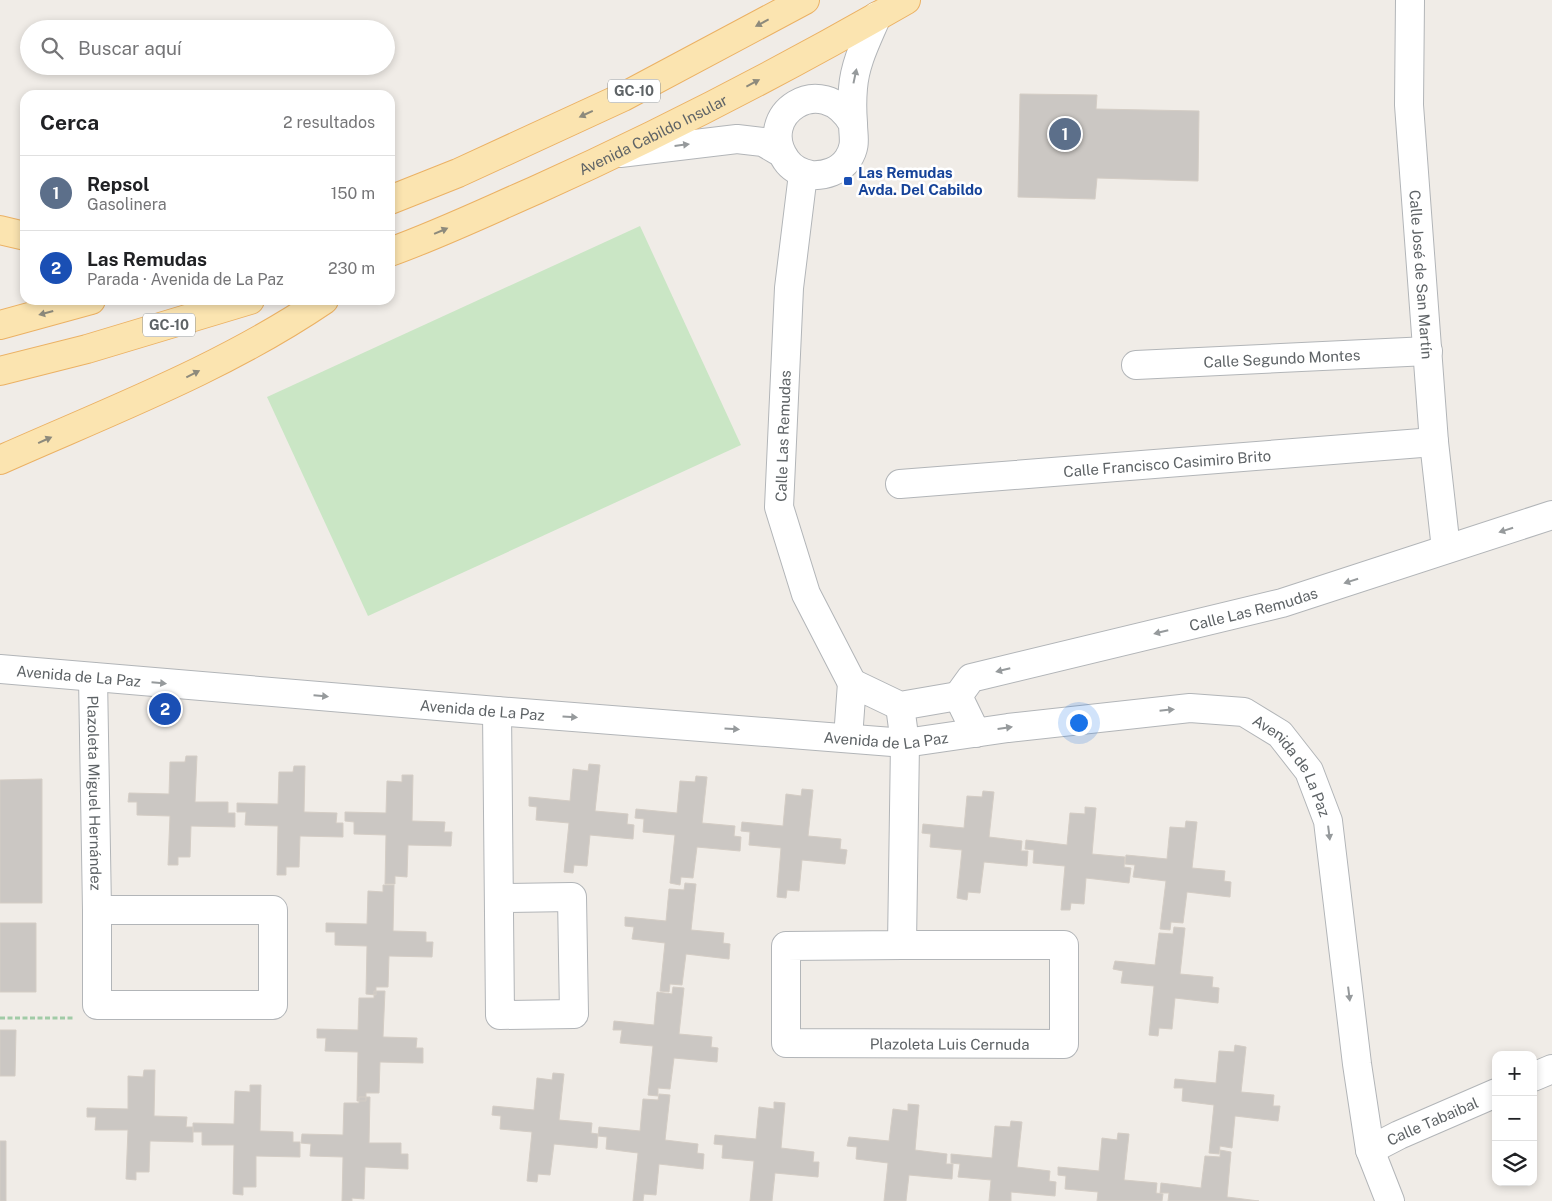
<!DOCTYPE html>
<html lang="es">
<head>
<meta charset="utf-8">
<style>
	:root { --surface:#fff; --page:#f2f2f2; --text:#202124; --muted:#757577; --line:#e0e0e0; --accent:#e23a46 }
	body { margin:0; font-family:"Public Sans",sans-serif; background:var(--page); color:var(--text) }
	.controls { position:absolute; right:15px; bottom:15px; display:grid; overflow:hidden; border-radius:10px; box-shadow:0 2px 8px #0003 }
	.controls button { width:45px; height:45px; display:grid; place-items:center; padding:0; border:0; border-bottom:1px solid var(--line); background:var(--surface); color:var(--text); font:25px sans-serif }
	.you { position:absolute; left:1078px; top:722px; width:18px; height:18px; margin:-12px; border:4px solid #fff; border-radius:50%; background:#1a73e8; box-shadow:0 0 0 8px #1a73e833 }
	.badge { display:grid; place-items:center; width:32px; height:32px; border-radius:50%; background:var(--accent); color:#fff; font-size:16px; font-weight:700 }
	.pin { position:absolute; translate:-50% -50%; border:2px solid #fff; box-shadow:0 1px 5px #0006 }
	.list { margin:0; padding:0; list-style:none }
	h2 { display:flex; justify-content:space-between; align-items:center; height:65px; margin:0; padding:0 20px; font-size:21px }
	h2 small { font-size:16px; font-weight:400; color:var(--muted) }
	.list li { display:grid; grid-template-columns:32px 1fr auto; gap:15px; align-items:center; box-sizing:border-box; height:75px; padding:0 20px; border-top:1px solid var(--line) }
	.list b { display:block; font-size:19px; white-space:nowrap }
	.list p { margin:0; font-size:16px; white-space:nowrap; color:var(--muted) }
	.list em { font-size:16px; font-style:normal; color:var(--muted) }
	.icon { flex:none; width:28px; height:28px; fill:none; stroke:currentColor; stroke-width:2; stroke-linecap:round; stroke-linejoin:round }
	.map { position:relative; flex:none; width:1552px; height:1201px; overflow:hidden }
	.search { position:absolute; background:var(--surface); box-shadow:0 2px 8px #0003; left:20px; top:20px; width:375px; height:55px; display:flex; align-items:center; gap:12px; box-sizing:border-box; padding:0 18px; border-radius:28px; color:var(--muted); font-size:19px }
	.panel { position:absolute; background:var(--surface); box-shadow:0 2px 8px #0003; left:20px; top:90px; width:375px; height:215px; border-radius:15px }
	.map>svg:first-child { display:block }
	.green { fill:#cae6c5 }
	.building { fill:#cbc7c3; stroke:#d4cdc5 }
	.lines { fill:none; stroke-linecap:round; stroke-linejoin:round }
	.minor-casing { stroke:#b2b5b8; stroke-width:30 }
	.tertiary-casing { stroke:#b2b5b8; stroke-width:30 }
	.primary-casing { stroke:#ebb164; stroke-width:30 }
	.path { stroke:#a1cba7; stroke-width:3; stroke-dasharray:5 2.5; stroke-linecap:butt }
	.minor { stroke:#fff; stroke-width:28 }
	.tertiary { stroke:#fff; stroke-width:28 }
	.primary { stroke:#fbe4b0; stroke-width:28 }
	.oneway { fill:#8d8a7c }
	.oneway2 { fill:#969a9c }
	.transit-dot { fill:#1a4fb4; stroke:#fff; stroke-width:2 }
	.labels { text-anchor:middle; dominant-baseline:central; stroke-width:5; stroke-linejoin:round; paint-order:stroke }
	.shield { fill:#fff; stroke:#8e9294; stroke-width:1 }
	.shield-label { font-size:14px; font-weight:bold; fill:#5e6366 }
	.street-label { font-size:15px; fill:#5e6366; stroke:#fff }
	.transit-label { font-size:15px; font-weight:bold; fill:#164399; stroke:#fff; text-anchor:start }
</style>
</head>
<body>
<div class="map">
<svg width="1552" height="1201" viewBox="0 0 1552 1201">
	<rect width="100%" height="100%" fill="#f0ece7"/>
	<!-- green -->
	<path class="green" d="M 640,226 L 741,445 L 368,616 L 267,397 Z"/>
	<!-- building -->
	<path class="building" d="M 1020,94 L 1097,95 L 1096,109 L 1199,111 L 1198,181 L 1097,178 L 1095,199 L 1018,197 Z
		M 186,756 L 197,756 L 195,802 L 228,802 L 228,813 L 235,813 L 235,827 L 191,826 L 190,857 L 178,857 L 178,865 L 168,865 L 170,816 L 137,815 L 137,802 L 128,802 L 129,793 L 169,794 L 170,762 L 185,762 Z
		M 589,764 L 600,765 L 595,811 L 628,814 L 627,824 L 634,825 L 633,839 L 590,835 L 587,866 L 574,865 L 573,873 L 564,872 L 569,823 L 536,820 L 537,807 L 529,806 L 529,797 L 570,801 L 573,769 L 588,771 Z
		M 294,766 L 305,766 L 304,812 L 337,813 L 336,823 L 343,823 L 343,837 L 300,836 L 299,867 L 286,867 L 286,875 L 277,875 L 278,826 L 245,825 L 246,812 L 237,812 L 237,803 L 278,804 L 279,772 L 293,772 Z
		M 402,775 L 413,775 L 412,821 L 445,822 L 444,832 L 452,832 L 451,846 L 408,845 L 407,877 L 395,876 L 395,884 L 385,884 L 386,835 L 354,834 L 354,822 L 345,821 L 345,812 L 386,813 L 387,781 L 402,782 Z
		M 696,776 L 707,777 L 702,823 L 735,826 L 734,836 L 741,837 L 740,851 L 697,847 L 693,878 L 681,877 L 680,885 L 670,883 L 675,835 L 643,832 L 644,819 L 635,818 L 636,809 L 677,813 L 680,781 L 695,782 Z
		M 42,779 L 42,903 L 0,903 L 0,780 Z
		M 802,789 L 813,790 L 808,836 L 841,839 L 840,849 L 847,850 L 845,864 L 802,860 L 799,891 L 787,890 L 786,898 L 777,897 L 781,848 L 749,845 L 750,832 L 741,831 L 742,822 L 783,826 L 786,794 L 801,796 Z
		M 983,791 L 994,792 L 989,837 L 1022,841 L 1021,851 L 1028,851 L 1027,866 L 984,862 L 980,893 L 968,892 L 967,900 L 957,898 L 962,850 L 930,847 L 931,834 L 922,833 L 923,824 L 964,828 L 967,796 L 982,797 Z
		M 1085,807 L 1096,808 L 1092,854 L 1125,857 L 1124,867 L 1131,868 L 1129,883 L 1086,878 L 1084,904 L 1071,903 L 1070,910 L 1061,910 L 1065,866 L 1033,863 L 1034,850 L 1025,849 L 1026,840 L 1067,845 L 1070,813 L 1085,814 Z
		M 1186,821 L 1197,822 L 1192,868 L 1225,871 L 1224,881 L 1231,882 L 1230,897 L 1187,892 L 1183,923 L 1171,922 L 1170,930 L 1160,929 L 1166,881 L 1133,877 L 1135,865 L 1125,864 L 1126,855 L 1167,859 L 1170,827 L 1185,828 Z
		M 685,883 L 696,884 L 691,930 L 724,933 L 723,943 L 730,944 L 729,959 L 686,954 L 682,985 L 670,984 L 669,992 L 660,991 L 665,943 L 632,939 L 634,927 L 625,926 L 625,917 L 666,921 L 669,889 L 684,890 Z
		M 383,885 L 394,885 L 393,931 L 426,932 L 426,942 L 433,942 L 432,957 L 389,956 L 388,987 L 376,987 L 376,995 L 366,994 L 367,946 L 335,945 L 335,932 L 326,932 L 326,923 L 367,924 L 368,891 L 383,892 Z
		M 0,923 L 36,923 L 36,992 L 0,992 Z
		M 1174,927 L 1185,928 L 1180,974 L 1213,977 L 1212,987 L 1219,988 L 1218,1003 L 1175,998 L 1172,1029 L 1159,1028 L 1158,1036 L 1149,1035 L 1154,986 L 1121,983 L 1123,971 L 1113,969 L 1115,961 L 1155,965 L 1159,933 L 1173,934 Z
		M 673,987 L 684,988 L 679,1034 L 712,1037 L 711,1047 L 718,1048 L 717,1062 L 674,1058 L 670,1089 L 658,1088 L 658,1096 L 648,1095 L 653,1046 L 620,1043 L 622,1030 L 613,1030 L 614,1021 L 654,1025 L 657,992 L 672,994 Z
		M 374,991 L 385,991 L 383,1037 L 417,1038 L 416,1048 L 423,1048 L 423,1063 L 380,1062 L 379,1093 L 366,1093 L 366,1101 L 357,1101 L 358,1052 L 325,1051 L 326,1038 L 317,1038 L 317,1029 L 358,1030 L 359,998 L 374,998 Z
		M 0,1030 L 16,1030 L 15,1076 L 0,1076 Z
		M 1235,1045 L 1246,1047 L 1241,1092 L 1274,1095 L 1273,1106 L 1280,1106 L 1278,1121 L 1235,1116 L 1232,1148 L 1220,1146 L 1219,1154 L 1209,1153 L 1214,1105 L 1182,1101 L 1183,1088 L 1174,1088 L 1175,1079 L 1216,1083 L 1219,1051 L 1234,1052 Z
		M 144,1070 L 155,1070 L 154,1116 L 187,1117 L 186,1127 L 193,1127 L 193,1142 L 150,1141 L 149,1172 L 136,1172 L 136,1180 L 126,1179 L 128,1130 L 95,1130 L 96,1117 L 87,1117 L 87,1108 L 128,1109 L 128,1076 L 143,1077 Z
		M 553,1073 L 564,1074 L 559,1120 L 592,1123 L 591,1133 L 598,1134 L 597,1148 L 554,1144 L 550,1175 L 538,1174 L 537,1182 L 527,1181 L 532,1132 L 500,1129 L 501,1116 L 492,1115 L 493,1106 L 534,1110 L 537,1078 L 552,1080 Z
		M 250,1085 L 261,1085 L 260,1131 L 293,1132 L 293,1142 L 300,1142 L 300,1157 L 256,1156 L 256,1187 L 243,1187 L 243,1195 L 233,1194 L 234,1145 L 202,1145 L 202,1132 L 193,1132 L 193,1123 L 234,1124 L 235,1091 L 250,1092 Z
		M 659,1094 L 670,1095 L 665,1140 L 698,1144 L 697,1153 L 704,1154 L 703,1169 L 659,1164 L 656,1195 L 644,1194 L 643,1201 L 633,1201 L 638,1153 L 606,1149 L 607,1137 L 598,1136 L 599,1127 L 640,1131 L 643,1099 L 658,1100 Z
		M 359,1097 L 370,1097 L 369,1143 L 401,1143 L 401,1154 L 408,1154 L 408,1169 L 365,1167 L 364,1199 L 352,1198 L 352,1201 L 342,1201 L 343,1157 L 310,1156 L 311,1144 L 301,1143 L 302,1134 L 343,1135 L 344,1103 L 359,1103 Z
		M 774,1102 L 785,1103 L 781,1148 L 814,1152 L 813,1162 L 819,1162 L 818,1177 L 775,1173 L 772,1201 L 750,1201 L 754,1161 L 722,1158 L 723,1145 L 714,1144 L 715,1135 L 756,1139 L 759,1107 L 774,1109 Z
		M 908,1104 L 919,1105 L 915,1150 L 947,1154 L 946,1164 L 953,1164 L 952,1179 L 909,1175 L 906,1201 L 884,1201 L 888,1163 L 856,1159 L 857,1147 L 847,1146 L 849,1137 L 889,1141 L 893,1109 L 908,1111 Z
		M 1011,1121 L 1022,1122 L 1017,1167 L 1050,1171 L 1049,1181 L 1056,1182 L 1055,1196 L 1011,1192 L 1011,1201 L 989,1201 L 991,1180 L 958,1177 L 960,1164 L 951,1163 L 951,1154 L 992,1158 L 995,1126 L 1010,1127 Z
		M 1118,1133 L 1129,1134 L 1124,1180 L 1157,1183 L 1156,1193 L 1163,1194 L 1162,1201 L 1097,1201 L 1098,1192 L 1065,1189 L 1066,1176 L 1058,1175 L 1058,1167 L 1099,1171 L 1102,1138 L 1117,1140 Z
		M 0,1141 L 6,1141 L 6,1201 L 0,1201 Z
		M 1220,1150 L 1231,1152 L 1227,1197 L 1259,1201 L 1168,1201 L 1169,1193 L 1160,1193 L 1161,1183 L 1201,1188 L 1205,1156 L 1220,1157 Z"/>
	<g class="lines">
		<defs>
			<g id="minor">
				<path id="s1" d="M 1410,0 L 1409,105 L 1434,442 L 1446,549"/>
				<path id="s2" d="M 1136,365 L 1428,351"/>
				<path id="s3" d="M 900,484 L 1434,442"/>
				<path id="s4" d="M 0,669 L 497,711 L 905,743 L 1008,728 L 1190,708 L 1244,712 L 1280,734 L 1309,771 L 1328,821 L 1357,1064 L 1370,1150 L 1390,1201"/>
				<path id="s5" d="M 93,677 L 97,910 L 97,1005 L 273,1005 L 273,910 L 97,910"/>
				<path id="s6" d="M 900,706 L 905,743 L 902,945 L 786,946 L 786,1043 L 1064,1044 L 1064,945 L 902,945"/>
				<path d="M 497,711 L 500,1015 L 574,1014 L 572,897 L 499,898"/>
				<path id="s7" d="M 976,733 L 958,696 L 971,678 L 1282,603 L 1552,515"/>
				<path d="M 848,738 L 852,683 L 900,706 L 958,696"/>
				<path d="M 1533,1077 L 1552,1069"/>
				<path id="s8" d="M 1370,1150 L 1399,1135 L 1496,1093"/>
			</g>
			<path id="tertiary" d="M 853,124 C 822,69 754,115 786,160 C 792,169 801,173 811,175 C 825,176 840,171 848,159 C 857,145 853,137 853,123 C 852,111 852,99 853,88 C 855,62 867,40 877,16
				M 620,153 L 737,139 L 763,142 L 780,152
				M 803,174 L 789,288 L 779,507 L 806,594 L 852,683"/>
			<g id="primary">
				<path d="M 390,200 L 458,173 L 623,97 L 805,0"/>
				<path d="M 0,230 L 25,236"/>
				<path id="s9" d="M 390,252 C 440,234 488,211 536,190 C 663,133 786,69 906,0"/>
				<path d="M 0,325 L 91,300"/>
				<path d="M 0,371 L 87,349 L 250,300"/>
				<path d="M 0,460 C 110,411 224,368 324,300"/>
			</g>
		</defs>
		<!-- minor casing -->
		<use href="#minor" class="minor-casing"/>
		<!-- tertiary casing -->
		<use href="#tertiary" class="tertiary-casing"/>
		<!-- primary casing -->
		<use href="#primary" class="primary-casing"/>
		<!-- path -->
		<path class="path" d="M 0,1018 L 74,1018"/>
		<!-- minor -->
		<use href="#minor" class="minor"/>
		<!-- tertiary -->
		<use href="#tertiary" class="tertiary"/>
		<!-- primary -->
		<use href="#primary" class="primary"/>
	</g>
	<!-- one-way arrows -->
	<defs><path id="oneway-solid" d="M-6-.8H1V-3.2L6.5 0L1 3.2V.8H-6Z" transform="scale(1.25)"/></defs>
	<g class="oneway">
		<use href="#oneway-solid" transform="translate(762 23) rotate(152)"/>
		<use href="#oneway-solid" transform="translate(753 83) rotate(-28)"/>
		<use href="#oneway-solid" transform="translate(586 114) rotate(155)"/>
		<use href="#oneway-solid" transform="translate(441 231) rotate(-23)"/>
		<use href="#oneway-solid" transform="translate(46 313) rotate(165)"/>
		<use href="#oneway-solid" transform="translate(193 374) rotate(-27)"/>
		<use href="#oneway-solid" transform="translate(45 440) rotate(-24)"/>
	</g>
	<g class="oneway2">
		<use href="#oneway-solid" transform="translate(855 76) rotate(-78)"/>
		<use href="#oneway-solid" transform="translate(682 145) rotate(-7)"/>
		<use href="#oneway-solid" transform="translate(1506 530) rotate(162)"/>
		<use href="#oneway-solid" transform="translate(1351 581) rotate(162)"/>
		<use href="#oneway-solid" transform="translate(1161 632) rotate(166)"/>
		<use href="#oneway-solid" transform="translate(1003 670) rotate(166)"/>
		<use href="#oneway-solid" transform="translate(159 683) rotate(5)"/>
		<use href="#oneway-solid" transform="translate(321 696) rotate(5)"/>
		<use href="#oneway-solid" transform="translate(1167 710) rotate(-6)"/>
		<use href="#oneway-solid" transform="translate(570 717) rotate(4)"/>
		<use href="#oneway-solid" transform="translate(1005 728) rotate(-8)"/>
		<use href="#oneway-solid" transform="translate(732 729) rotate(4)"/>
		<use href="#oneway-solid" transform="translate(1329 833) rotate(83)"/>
		<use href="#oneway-solid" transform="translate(1349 994) rotate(83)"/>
	</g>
	<!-- markers -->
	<rect class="transit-dot" x="843" y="176" width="10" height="10" rx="2.5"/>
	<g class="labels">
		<!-- shield labels -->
		<g class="shield">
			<rect x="608" y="79.5" width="52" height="23" rx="4"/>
			<rect x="143" y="313.5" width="52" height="23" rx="4"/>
		</g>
		<g class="shield-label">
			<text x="634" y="91">GC-10</text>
			<text x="169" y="325">GC-10</text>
		</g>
		<!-- street labels -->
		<g class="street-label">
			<text stroke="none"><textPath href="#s9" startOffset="288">Avenida Cabildo Insular</textPath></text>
			<text stroke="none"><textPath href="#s1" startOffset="275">Calle José de San Martín</textPath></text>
			<text stroke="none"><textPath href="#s2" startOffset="146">Calle Segundo Montes</textPath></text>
			<text transform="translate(783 436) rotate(-88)">Calle Las Remudas</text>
			<text stroke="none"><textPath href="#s3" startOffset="268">Calle Francisco Casimiro Brito</textPath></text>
			<text stroke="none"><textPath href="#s7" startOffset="354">Calle Las Remudas</textPath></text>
			<text stroke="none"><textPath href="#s4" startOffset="79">Avenida de La Paz</textPath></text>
			<text stroke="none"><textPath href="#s4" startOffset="484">Avenida de La Paz</textPath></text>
			<text stroke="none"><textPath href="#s4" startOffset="889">Avenida de La Paz</textPath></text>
			<text stroke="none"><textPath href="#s4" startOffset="1324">Avenida de La Paz</textPath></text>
			<text stroke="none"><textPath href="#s5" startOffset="116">Plazoleta Miguel Hernández</textPath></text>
			<text stroke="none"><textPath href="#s6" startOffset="616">Plazoleta Luis Cernuda</textPath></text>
			<text stroke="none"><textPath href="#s8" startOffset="69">Calle Tabaibal</textPath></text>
		</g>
		<!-- transit labels -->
		<g class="transit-label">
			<text x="858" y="172">Las Remudas<tspan x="858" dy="17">Avda. Del Cabildo</tspan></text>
		</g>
	</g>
</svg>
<div class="controls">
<button>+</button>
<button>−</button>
<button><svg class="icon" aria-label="layers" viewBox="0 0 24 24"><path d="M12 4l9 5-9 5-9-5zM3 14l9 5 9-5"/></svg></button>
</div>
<div class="you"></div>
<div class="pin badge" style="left:1065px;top:134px;background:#5c6f8a">1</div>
<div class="pin badge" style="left:165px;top:709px;background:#1a4fb4">2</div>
<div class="search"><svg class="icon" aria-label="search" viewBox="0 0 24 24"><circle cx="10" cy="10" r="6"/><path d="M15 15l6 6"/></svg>Buscar aquí</div>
<section class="panel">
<h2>Cerca<small>2 resultados</small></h2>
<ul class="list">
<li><span class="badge" style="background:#5c6f8a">1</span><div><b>Repsol</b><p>Gasolinera</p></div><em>150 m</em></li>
<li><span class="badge" style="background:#1a4fb4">2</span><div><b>Las Remudas</b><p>Parada · Avenida de La Paz</p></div><em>230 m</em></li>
</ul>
</section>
</div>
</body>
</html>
